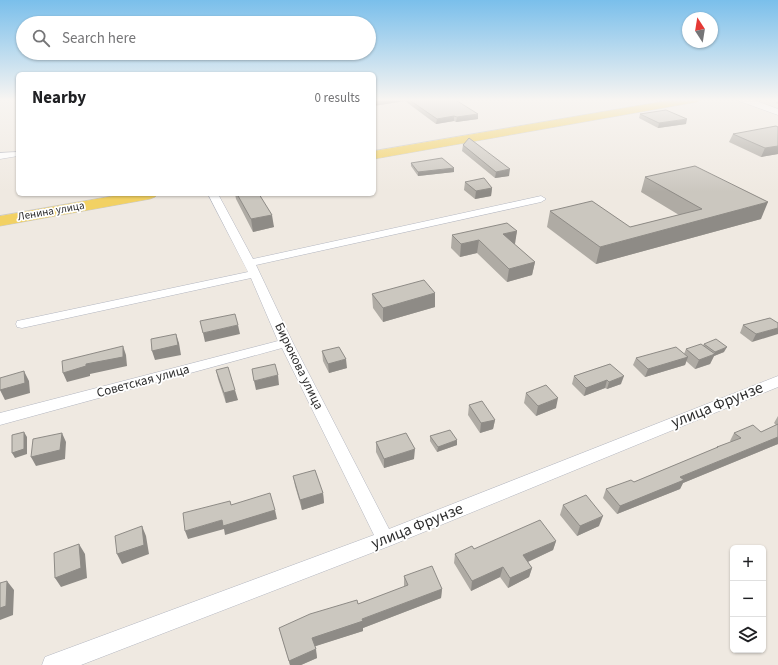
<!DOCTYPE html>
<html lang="en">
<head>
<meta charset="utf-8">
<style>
	:root { --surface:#fff; --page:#f2f2f2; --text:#202124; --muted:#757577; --line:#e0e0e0 }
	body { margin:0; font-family:"Source Sans 3",sans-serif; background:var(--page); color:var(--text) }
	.controls { position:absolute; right:12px; bottom:12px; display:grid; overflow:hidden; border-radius:6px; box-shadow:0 1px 3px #0004 }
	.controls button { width:36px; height:36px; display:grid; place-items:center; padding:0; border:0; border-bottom:1px solid var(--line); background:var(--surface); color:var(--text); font:20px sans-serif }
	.compass { position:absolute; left:682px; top:12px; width:36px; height:36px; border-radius:50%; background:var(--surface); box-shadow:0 1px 3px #0004; rotate:348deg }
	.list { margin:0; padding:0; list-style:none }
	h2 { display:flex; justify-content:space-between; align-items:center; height:52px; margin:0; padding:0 16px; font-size:17px }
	h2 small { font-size:13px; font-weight:400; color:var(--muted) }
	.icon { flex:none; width:22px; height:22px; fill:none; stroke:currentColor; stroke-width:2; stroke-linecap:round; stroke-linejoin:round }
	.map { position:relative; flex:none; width:778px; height:665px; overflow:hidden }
	.search { position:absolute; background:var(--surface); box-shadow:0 1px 3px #0004; left:16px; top:16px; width:360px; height:44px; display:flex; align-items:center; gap:10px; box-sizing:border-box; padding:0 14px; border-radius:22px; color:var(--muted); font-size:15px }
	.panel { position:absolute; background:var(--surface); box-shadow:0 1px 3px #0004; left:16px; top:72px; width:360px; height:124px; border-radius:6px }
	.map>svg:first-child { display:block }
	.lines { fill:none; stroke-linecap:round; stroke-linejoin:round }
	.minor-casing { stroke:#b4b7c1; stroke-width:1 }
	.tertiary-casing { stroke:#b4b7c1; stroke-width:1 }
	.primary-casing { stroke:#c9c9c9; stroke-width:1 }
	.minor { fill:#fff; fill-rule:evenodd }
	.tertiary { fill:#fff; fill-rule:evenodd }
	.primary { fill:#f2d163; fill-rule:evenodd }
	.wall { fill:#afaba4 }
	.shaded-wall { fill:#8e8b86 }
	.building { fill:#cbc7bf; stroke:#8e8b86 }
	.labels { text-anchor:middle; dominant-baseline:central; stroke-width:3.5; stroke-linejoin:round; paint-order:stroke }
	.far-street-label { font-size:11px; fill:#2e2e2e; stroke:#fff }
	.street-label { font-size:13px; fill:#2e2e2e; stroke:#fff }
	.near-street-label { font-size:16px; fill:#2e2e2e; stroke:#fff }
</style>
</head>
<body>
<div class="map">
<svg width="778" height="665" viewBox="0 0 778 665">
	<rect width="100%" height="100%" fill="#efe9e1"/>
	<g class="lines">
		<defs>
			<path id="minor" d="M 18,152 L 18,156 L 0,159 L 0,153 Z
				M 208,194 L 218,194 L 253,259 L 541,196 L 546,199 L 541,202 L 256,265 L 293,343 L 389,529 L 778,376 L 778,387 L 392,545 L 81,665 L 42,665 L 45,657 L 53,654 L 374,535 L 282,348 L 0,425 L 0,413 L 278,341 L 251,278 L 22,328 L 17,327 L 16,324 L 17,321 L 22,320 L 248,272 Z"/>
			<path id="tertiary" d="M 738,99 L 751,99 L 778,109 L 778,115 L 739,101 Z"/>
			<path id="primary" d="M 677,99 L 702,99 L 697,102 L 374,159 L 374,151 Z
				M 124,194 L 158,194 L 155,197 L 150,199 L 0,226 L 0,216 Z"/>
		</defs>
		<!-- minor casing -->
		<use href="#minor" class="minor-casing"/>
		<!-- tertiary casing -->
		<use href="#tertiary" class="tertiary-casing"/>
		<!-- primary casing -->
		<use href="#primary" class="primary-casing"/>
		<!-- minor -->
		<use href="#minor" class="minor"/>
		<!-- tertiary -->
		<use href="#tertiary" class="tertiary"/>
		<!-- primary -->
		<use href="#primary" class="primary"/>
	</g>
	<!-- wall -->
	<path class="wall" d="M 374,99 L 454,99 L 478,119 L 456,122 L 454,121 L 436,124 L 405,101 Z
		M 778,99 L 778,104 L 776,103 Z
		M 640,114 L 686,124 L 658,128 L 639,118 Z
		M 778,127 L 778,154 L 761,157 L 729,142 L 733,134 Z
		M 463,145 L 509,176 L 495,178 L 462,151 Z
		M 411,163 L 454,172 L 418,176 L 411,166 Z
		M 645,177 L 761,219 L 596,264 L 547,227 L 550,211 L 630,227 L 679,215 L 641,192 Z
		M 465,182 L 492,188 L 491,196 L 475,199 L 464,190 Z
		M 235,194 L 259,194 L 274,227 L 253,232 L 236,199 Z
		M 517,231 L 514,244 L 535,262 L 532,275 L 507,282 L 477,253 L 460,257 L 451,248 L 452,235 Z
		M 435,293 L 435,307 L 383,322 L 373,308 L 372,294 Z
		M 770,318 L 752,342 L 740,333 L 743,325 Z
		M 704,344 L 724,352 L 714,356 L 710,364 L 695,369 L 686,361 L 685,365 L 645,377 L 633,365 L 636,358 L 684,354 L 686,349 L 703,345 Z
		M 322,351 L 347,368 L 329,373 L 323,361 Z
		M 610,364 L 621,384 L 607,389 L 605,388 L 584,396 L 572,384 L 574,376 Z
		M 216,370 L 238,400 L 226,403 L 218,379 Z
		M 526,393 L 556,408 L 536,416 L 524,403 Z
		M 469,405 L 495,420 L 493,429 L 480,433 L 468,415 Z
		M 778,416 L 778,444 L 683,483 L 680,489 L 617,514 L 603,498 L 606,489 L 634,482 L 716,448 L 717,447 L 731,442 L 730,441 L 734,433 L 761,432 L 776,425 L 774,423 Z
		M 430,436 L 457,445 L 437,452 L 430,441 Z
		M 376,442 L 414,459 L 384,468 L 376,452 Z
		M 293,476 L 323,493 L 324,503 L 302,510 L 295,486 Z
		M 563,505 L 599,526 L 577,536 L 560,515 Z
		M 556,541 L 553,550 L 528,562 L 532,568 L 529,577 L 508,588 L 500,577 L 471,591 L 454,563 L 455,554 L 474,549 Z
		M 404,576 L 442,589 L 441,598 L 363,628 L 363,631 L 315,646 L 317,658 L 301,665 L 290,665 L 279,628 L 358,604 L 404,587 Z"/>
	<!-- shaded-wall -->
	<path class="shaded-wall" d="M 389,99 L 405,99 L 405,101 L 374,106 L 374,102 Z
		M 478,114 L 478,119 L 456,122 L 457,117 Z
		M 454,116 L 454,121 L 436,124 L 437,119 Z
		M 687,119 L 686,124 L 658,128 L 659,123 Z
		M 778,146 L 778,154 L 761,157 L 765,148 Z
		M 454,168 L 454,172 L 418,176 L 418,172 Z
		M 510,169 L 509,176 L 495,178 L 496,172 Z
		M 492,188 L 491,196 L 475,199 L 476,191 Z
		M 768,202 L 761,219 L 596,264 L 600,247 Z
		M 272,215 L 274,227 L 253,232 L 251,219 Z
		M 517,231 L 515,244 L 502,247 L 503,234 Z
		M 479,240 L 477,253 L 460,257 L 461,244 Z
		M 535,262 L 532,275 L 507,282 L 509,269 Z
		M 435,293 L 435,307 L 383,322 L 383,308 Z
		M 238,325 L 240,334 L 205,342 L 203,333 Z
		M 778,328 L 778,334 L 752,342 L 756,334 Z
		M 176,334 L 179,343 L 181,355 L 155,360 L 152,351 Z
		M 123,346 L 126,355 L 127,366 L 90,374 L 90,376 L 67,382 L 63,373 L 86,364 Z
		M 727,347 L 724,352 L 714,356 L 710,364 L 695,369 L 699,360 L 713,355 L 715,352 Z
		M 688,357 L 685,365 L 645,377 L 648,369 Z
		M 346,359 L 347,368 L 329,373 L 328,364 Z
		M 24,371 L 29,381 L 30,393 L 5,400 L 0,390 Z
		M 278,375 L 279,385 L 256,390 L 254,381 Z
		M 624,376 L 621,384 L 607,389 L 609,382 Z
		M 607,380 L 605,388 L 584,396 L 586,388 Z
		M 235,390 L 238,400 L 226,403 L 224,393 Z
		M 558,398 L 556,408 L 536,416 L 538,406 Z
		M 495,420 L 493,429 L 480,433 L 481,423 Z
		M 24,432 L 27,437 L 27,454 L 15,458 L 12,453 Z
		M 62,433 L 66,442 L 65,459 L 36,466 L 31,457 Z
		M 778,437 L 778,444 L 683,483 L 680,489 L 617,514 L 620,506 L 680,477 Z
		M 457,440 L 457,445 L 437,452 L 438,447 Z
		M 415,449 L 414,459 L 384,468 L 384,459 Z
		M 323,493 L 324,503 L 302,510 L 300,500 Z
		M 275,510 L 277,519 L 225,535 L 224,529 L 188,539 L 185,531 L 222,520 Z
		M 603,516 L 599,526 L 577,536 L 580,526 Z
		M 142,526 L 146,536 L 149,554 L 122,564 L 117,554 Z
		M 556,541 L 553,550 L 521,565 L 523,555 Z
		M 79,544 L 85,554 L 87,578 L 61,587 L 55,578 Z
		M 503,567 L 500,577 L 471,591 L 472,581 Z
		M 532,568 L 529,577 L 508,588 L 510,578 Z
		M 7,581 L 14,590 L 13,615 L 0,620 L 0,608 Z
		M 442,589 L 441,598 L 363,628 L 363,631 L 313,647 L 312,638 Z
		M 316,649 L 317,658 L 301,665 L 290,665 L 289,661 Z"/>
	<!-- building -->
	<path class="building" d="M 374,99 L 389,99 L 374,102 Z
		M 408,99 L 454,99 L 478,114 L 457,117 L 454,116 L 437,119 Z
		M 666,110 L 687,119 L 659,123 L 640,114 Z
		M 776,126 L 778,127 L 778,146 L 765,148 L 733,134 Z
		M 469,138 L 510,169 L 496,172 L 463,145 Z
		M 442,158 L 454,168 L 418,172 L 411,163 Z
		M 695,166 L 768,202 L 600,247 L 550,211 L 592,201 L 630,227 L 702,209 L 645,177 Z
		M 484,178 L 492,188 L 476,191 L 465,182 Z
		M 237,194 L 259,194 L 272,215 L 251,219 Z
		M 507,223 L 517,231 L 503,234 L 535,262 L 509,269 L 479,240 L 461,244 L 452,235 Z
		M 424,280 L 435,293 L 383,308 L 372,294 Z
		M 235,314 L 238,325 L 203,333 L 200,321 Z
		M 770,318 L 778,323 L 778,328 L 756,334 L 743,325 Z
		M 176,334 L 178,345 L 152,351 L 151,339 Z
		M 716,339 L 727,347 L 715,352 L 704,344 Z
		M 701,344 L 715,354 L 699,360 L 686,349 Z
		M 123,346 L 123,357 L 86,364 L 86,366 L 63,373 L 62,361 Z
		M 339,347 L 346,359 L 328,364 L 322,351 Z
		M 676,347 L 688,357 L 648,369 L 636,358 Z
		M 275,364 L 278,375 L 254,381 L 252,369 Z
		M 610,364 L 624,376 L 609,382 L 607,380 L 586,388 L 574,376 Z
		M 228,367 L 235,390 L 224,393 L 216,370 Z
		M 24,371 L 25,383 L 0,390 L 0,378 Z
		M 546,385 L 558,398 L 538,406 L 526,393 Z
		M 482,401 L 495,420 L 481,423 L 469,405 Z
		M 778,424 L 778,437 L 680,477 L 684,480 L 620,506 L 606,489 L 631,480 L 634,482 L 718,447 L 717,447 L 741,438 L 734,433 L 753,425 L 761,432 Z
		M 450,430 L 457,440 L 438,447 L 430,436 Z
		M 24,432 L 24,449 L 12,453 L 12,435 Z
		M 62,433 L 60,450 L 31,457 L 33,439 Z
		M 406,433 L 415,449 L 384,459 L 376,442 Z
		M 315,470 L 323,493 L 300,500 L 293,476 Z
		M 270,493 L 275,510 L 223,526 L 222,520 L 185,531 L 183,513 L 230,501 L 231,505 Z
		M 586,495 L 603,516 L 580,526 L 563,505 Z
		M 540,520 L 556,541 L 523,555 L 532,568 L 510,578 L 503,567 L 472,581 L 455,554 L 472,546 L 474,549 Z
		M 142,526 L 144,545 L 117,554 L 115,536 Z
		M 79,544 L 81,568 L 55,578 L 54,553 Z
		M 432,566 L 442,589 L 362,619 L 363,621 L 312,638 L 316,649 L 289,661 L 279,628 L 310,614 L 357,600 L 358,604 L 408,585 L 404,576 Z
		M 7,581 L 6,606 L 0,608 L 0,583 Z"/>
	<!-- sky -->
	<linearGradient id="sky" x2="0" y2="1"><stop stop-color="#7abfeb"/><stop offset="0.52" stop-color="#f8f5f2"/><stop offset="1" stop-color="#f8f5f2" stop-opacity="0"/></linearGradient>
	<rect width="778" height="192" fill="url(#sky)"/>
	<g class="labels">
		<!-- far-street labels -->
		<g class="far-street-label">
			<text transform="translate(51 211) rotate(-10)">Ленина улица</text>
		</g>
		<!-- street labels -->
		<g class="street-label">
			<text transform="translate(299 366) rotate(64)">Бирюкова улица</text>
			<text transform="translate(143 381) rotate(-15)">Советская улица</text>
		</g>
		<!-- near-street labels -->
		<g class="near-street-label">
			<text transform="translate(717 405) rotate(-22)">улица Фрунзе</text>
			<text transform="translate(417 526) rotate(-22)">улица Фрунзе</text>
		</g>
	</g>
</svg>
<div class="controls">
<button>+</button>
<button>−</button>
<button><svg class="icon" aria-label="layers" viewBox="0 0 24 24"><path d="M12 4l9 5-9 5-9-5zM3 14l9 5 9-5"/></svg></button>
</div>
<svg class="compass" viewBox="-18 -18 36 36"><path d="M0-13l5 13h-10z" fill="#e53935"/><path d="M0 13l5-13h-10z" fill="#757577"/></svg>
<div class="search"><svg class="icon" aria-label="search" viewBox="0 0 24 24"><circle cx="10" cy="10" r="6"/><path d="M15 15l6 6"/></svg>Search here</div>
<section class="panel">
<h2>Nearby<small>0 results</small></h2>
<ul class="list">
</ul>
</section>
</div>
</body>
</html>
